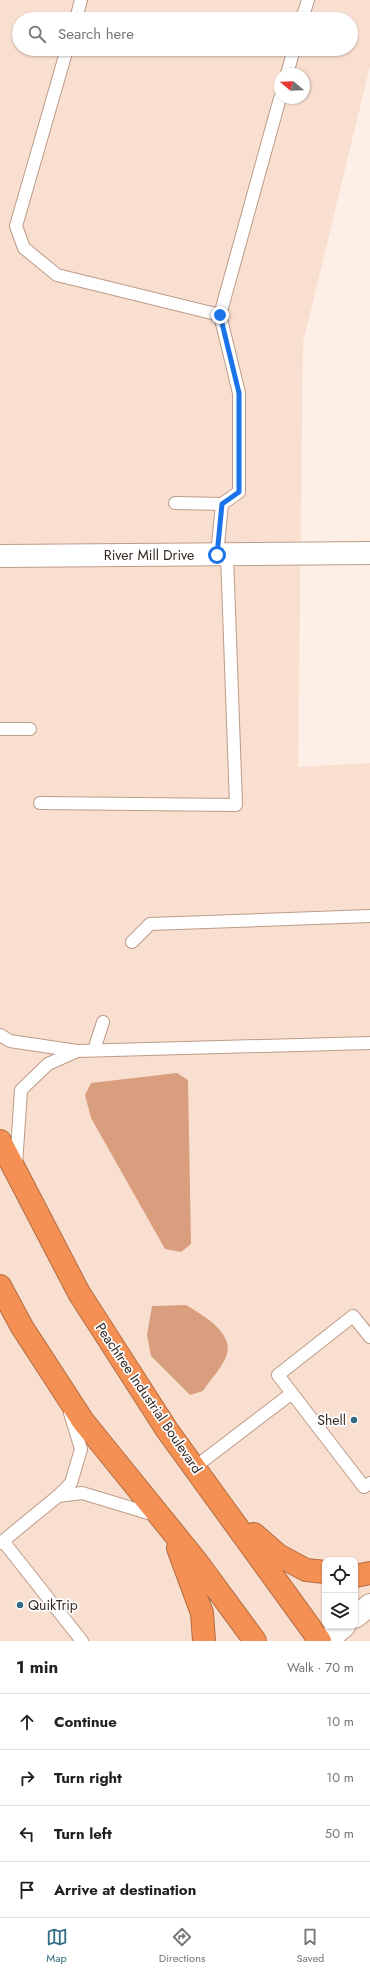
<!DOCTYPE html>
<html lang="en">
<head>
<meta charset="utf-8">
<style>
	:root { --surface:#fff; --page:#f2f2f2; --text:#202124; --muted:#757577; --line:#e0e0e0; --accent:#326d85 }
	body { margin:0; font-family:Jost,sans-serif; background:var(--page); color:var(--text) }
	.controls { position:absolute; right:12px; bottom:12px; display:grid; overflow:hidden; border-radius:8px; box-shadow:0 1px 3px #0004 }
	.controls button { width:36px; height:36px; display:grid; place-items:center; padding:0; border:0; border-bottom:1px solid var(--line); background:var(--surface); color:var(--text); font:20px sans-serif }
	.compass { position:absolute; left:274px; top:68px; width:36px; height:36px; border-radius:50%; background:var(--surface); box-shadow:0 1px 3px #0004; rotate:289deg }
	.stop { position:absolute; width:12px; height:12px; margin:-9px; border:3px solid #1a73e8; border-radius:50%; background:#fff }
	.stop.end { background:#1a73e8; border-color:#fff; box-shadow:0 1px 4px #0008 }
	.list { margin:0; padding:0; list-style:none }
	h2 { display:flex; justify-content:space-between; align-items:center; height:52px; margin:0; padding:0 16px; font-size:17px }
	h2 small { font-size:13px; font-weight:400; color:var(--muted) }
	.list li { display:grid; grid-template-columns:26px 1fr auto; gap:12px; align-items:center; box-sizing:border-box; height:56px; padding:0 16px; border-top:1px solid var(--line) }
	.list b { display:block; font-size:15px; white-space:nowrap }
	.list em { font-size:13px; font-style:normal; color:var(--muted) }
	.icon { flex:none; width:22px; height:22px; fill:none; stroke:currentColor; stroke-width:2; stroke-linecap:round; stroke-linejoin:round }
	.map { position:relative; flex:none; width:370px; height:1641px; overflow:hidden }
	.search { position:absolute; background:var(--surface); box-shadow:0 1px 3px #0004; left:12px; right:12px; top:12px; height:44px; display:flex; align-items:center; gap:10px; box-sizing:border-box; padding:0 14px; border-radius:22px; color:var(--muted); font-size:15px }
	.sheet { height:276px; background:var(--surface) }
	nav { display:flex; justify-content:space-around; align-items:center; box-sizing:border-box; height:56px; border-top:1px solid var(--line); background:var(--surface); font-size:11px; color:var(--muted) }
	nav a { display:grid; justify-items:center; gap:2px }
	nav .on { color:var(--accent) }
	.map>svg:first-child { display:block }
	.built { fill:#f9dfd0; fill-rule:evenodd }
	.water { fill:#d89e7e }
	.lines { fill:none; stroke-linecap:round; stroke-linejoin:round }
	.lane-casing { stroke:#be9b88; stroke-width:14 }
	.street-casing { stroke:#be9b88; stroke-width:24 }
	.secondary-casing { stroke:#be9b88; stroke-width:24 }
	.highway-casing { stroke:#b26c42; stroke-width:24 }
	.lane { stroke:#fff; stroke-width:12 }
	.street { stroke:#fff; stroke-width:22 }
	.secondary { stroke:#fff; stroke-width:22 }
	.highway { stroke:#f49053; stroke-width:22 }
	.route { stroke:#1a73e8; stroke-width:5 }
	.poi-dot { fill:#326d85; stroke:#fff; stroke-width:1.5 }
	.labels { text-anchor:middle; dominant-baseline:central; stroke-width:3.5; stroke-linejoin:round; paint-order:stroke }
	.street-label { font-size:14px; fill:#372921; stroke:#fff }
	.poi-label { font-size:14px; fill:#372921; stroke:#fff; text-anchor:end }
</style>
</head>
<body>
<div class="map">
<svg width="370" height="1641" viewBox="0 0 370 1641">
	<rect width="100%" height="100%" fill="#fdeee6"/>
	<!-- built -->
	<path class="built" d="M 0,0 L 370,0 L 370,66 L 303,343 L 298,767 L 370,763 L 370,1641 L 0,1641 ZM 19,19 L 351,19 L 351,49 L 19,49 ZM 280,74 L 304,74 L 304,98 L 280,98 ZM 325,1560 L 355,1560 L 355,1626 L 325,1626 Z"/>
	<!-- water -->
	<path class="water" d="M 177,1073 L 188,1080 L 191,1244 L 181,1252 L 165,1249 L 91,1118 L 85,1095 L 91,1083 Z
		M 186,1305 C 202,1315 236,1333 226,1357 C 221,1369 210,1380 203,1391 L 190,1395 L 151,1356 L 147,1335 L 152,1306 Z"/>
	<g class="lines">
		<defs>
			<path id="lane" d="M 76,19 L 81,0
				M 302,19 L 308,0
				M 67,49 L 16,226 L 24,248 L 57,275 L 220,315 L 239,393 L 239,492 L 222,504
				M 287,74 L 294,49
				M 220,315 L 280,98
				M 175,503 L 222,504 L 217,555
				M 0,729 L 30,729
				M 40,803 L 236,805 L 227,555
				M 132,942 L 150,924 L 370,916
				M 0,1035 L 10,1041 L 77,1051 L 370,1043
				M 94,1050 L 103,1022
				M 16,1165 L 21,1090 L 48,1064 L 77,1051
				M 370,1337 L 353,1316 L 278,1375 L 364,1487 L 370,1483
				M 195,1467 L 292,1393
				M 58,1496 L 82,1493 L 155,1515
				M 3,1541 L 58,1496 L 71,1483 L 81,1449 L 70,1413
				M 0,1543 L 3,1541 L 82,1641"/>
			<path id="street" d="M 0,556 L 370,553"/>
			<path id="secondary" d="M 355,1617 L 370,1605
				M 326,1641 L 344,1626"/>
			<path id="highway" d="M 0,1141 L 79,1293 L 167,1430 L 320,1641
				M 0,1286 L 22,1327 L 83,1421 L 197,1562 L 255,1641
				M 254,1534 L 278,1555 L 306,1570 L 325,1572
				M 178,1548 L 202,1613 L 204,1641
				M 355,1576 L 370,1573"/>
		</defs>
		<!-- lane casing -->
		<use href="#lane" class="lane-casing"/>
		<!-- street casing -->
		<use href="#street" class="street-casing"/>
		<!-- secondary casing -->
		<use href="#secondary" class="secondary-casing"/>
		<!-- highway casing -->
		<use href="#highway" class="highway-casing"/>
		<!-- lane -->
		<use href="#lane" class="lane"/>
		<!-- street -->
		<use href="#street" class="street"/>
		<!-- secondary -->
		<use href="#secondary" class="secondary"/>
		<!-- highway -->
		<use href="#highway" class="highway"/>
	</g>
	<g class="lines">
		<!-- route -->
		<path class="route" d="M 217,555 L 222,504 L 239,492 L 239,393 L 220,315"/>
	</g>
	<!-- markers -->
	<g class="poi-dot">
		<circle cx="354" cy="1420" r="4"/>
		<circle cx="20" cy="1605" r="4"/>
	</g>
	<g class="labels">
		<!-- street labels -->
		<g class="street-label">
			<text x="149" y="555">River Mill Drive</text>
			<text transform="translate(149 1398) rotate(56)">Peachtree Industrial Boulevard</text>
		</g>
		<!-- poi labels -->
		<g class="poi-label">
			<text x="346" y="1420">Shell</text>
			<text x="28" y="1605" text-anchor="start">QuikTrip</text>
		</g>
	</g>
</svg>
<div class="controls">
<button><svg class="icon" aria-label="locate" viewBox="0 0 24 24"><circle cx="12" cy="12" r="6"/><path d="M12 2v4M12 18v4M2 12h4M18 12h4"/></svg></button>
<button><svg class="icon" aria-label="layers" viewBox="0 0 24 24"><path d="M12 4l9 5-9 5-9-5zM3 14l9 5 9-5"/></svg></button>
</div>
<svg class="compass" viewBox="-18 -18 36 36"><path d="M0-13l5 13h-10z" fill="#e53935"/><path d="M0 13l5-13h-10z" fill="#757577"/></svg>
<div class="stop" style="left:217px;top:555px"></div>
<div class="stop end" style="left:220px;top:315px"></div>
<div class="search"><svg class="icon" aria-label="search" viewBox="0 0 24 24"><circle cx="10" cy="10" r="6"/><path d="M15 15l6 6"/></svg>Search here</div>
</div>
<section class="sheet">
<h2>1 min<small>Walk · 70 m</small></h2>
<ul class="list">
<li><svg class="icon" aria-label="ahead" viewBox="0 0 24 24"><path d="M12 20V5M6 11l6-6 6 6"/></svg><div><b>Continue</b></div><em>10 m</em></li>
<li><svg class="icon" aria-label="right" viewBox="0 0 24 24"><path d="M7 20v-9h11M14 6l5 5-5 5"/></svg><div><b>Turn right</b></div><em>10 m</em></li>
<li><svg class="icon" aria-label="left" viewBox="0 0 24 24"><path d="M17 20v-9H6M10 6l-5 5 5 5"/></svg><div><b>Turn left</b></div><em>50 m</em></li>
<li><svg class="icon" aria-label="arrive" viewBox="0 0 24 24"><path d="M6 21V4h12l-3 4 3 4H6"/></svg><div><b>Arrive at destination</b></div></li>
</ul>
</section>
<nav>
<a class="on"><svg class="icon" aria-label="map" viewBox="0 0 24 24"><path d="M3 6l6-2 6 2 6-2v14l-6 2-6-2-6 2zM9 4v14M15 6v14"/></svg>Map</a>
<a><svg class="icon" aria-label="directions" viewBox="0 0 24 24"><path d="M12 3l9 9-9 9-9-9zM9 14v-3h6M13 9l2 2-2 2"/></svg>Directions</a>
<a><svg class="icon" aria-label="saved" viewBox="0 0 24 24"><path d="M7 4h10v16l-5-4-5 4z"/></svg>Saved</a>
</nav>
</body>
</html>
